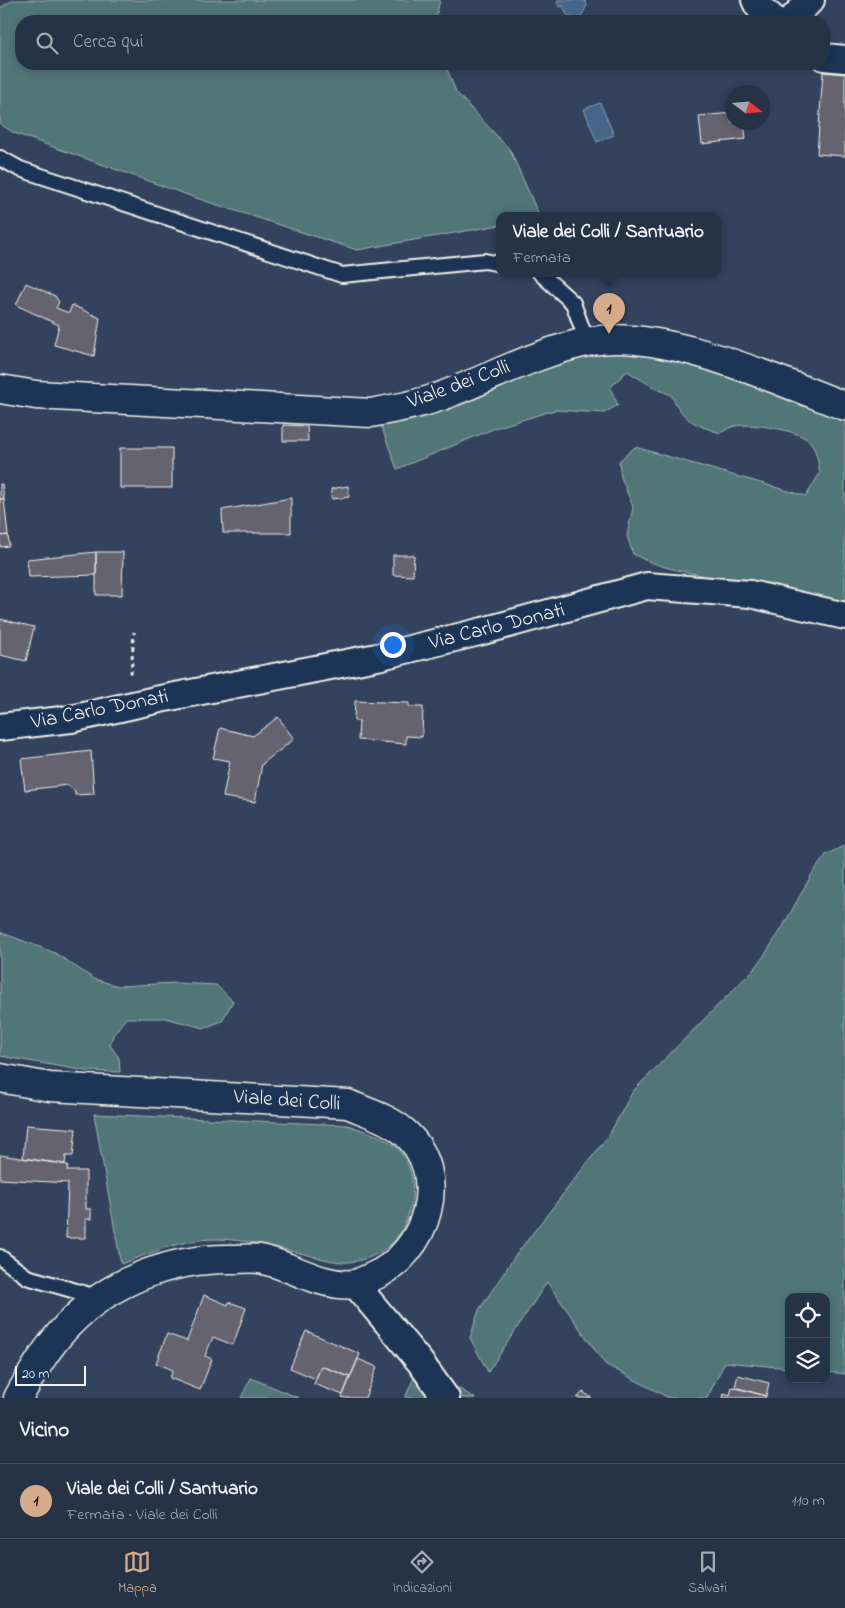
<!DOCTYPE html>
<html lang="it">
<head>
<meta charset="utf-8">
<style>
	:root { --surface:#263246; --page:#323e51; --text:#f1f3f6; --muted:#a4aab3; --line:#424d5f; --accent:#d6ab8b }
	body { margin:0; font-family:"Indie Flower",sans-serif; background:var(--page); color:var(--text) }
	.controls { position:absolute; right:15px; bottom:15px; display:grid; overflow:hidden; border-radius:10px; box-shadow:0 2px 8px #0003 }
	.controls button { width:45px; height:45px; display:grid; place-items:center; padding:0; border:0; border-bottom:1px solid var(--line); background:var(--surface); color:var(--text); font:25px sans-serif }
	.compass { position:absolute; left:725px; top:85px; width:45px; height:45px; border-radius:50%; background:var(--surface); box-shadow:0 2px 8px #0003; rotate:106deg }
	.scale { position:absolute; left:15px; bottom:12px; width:71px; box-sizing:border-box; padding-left:5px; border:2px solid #f4f1e8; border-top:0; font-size:14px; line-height:18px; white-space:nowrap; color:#f4f1e8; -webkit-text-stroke:4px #1d3557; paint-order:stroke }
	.you { position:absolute; left:392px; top:644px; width:18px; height:18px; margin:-12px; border:4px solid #fff; border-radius:50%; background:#1a73e8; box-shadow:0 0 0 8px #1a73e833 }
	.badge { display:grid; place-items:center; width:32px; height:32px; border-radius:50%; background:var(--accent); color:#111; font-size:16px; font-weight:700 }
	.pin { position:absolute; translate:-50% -41px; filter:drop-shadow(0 1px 2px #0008) }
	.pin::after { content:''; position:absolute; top:26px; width:18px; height:15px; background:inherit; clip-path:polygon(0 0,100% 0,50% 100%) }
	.popup { position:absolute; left:496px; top:212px; width:225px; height:65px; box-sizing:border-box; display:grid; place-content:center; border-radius:10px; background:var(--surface); filter:drop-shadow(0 1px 4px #0005); font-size:16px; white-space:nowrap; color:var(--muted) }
	.popup b { font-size:19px; color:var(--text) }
	.popup::after { content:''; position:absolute; left:50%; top:100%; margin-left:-10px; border:10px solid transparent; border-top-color:var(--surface) }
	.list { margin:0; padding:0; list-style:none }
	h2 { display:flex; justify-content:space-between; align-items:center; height:65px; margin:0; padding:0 20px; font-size:21px }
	h2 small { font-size:16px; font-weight:400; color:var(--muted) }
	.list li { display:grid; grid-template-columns:32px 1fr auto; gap:15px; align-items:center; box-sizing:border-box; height:75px; padding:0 20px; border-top:1px solid var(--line) }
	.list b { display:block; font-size:19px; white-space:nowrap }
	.list p { margin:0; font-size:16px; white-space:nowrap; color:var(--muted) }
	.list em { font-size:16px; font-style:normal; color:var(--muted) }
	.icon { flex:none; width:28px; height:28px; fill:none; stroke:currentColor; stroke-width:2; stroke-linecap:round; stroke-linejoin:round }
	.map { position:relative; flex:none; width:845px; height:1398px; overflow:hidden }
	.search { position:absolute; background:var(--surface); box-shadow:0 2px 8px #0003; left:15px; right:15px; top:15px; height:55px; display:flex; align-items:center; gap:12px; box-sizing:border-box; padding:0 18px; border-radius:20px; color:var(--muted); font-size:19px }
	.sheet { height:140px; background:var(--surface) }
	nav { display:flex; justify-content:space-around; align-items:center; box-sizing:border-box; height:70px; border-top:1px solid var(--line); background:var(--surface); font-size:14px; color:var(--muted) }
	nav a { display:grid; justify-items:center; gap:2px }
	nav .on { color:var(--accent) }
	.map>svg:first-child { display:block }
	.green { fill:#517678; stroke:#a2b4b0 }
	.water { fill:#45658a; stroke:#8b9db0 }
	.building { fill:#666370; stroke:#f4f1e8 }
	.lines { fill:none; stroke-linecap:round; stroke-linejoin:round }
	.lane-casing { stroke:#f4f1e8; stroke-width:18 }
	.street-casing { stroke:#f4f1e8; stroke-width:30 }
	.secondary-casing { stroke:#f4f1e8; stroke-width:31 }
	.path { stroke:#f4f1e8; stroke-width:3; stroke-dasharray:4 4; stroke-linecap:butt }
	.lane { stroke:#1d3557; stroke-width:14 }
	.street { stroke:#1d3557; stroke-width:26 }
	.secondary { stroke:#1d3557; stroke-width:28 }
	.labels { text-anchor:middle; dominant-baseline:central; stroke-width:5; stroke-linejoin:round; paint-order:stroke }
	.street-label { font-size:21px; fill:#f4f1e8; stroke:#1d3557 }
</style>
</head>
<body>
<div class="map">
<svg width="845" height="1398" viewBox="0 0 845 1398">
	<rect width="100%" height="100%" fill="#33435e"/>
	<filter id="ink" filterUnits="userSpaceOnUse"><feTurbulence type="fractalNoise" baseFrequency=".02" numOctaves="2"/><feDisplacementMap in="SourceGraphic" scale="10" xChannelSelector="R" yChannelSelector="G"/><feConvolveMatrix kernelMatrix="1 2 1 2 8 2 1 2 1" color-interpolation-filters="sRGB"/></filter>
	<g filter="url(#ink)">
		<!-- green -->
		<path class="green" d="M 13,0 L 440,0 L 435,21 L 21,21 L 21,64 L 445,64 L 456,92 L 510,150 L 539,215 L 500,215 L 500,225 L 357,250 L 196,198 L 14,133 L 0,124 L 0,8 Z
			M 610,347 L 683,358 L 796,404 L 845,419 L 845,612 C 804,601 763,587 721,579 C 690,572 662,570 633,554 L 627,536 L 633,507 L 621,477 L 619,461 L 635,447 L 806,496 L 820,473 C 818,462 817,452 811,443 C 800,429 751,423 735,426 C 730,427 725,431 720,433 C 693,424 684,421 671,395 L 655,388 L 627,371 L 610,388 L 618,405 L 604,413 L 555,410 L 498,427 L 397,469 L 380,423 L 582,351 Z
			M 845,845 L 845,1374 L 826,1372 L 826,1297 L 789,1297 L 789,1368 L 725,1362 L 707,1398 L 669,1398 L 605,1364 L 547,1282 L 488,1372 L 470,1338 L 479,1310 L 515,1256 L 609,1135 L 633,1091 L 757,966 L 781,930 L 812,874 L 826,855 Z
			M 0,932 L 55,953 L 94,979 L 118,986 L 176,983 L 216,985 L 233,1001 L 222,1021 L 204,1028 L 165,1018 L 126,1018 L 113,1035 L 110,1045 L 119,1058 L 120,1072 L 86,1071 L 0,1056 Z
			M 94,1114 L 347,1125 C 373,1134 397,1138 408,1165 C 416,1186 413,1203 405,1223 C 397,1246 373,1260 349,1262 C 337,1263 320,1258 308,1255 C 278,1248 247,1239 215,1239 C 182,1239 151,1253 121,1264 Z
			M 419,1366 L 475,1398 L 405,1398 Z
			M 251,1378 L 299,1398 L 241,1398 Z"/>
		<!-- water -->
		<path class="water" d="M 557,0 L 585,0 L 587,5 L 581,17 L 576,18 L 567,15 L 563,6 L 559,7 Z
			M 600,103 L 614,135 L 597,142 L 584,109 Z"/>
		<!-- building -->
		<path class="building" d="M 823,72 L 845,74 L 845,156 L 817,154 Z
			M 732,113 L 732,122 L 744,122 L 746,139 L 702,144 L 699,116 Z
			M 26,283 L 55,296 L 59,302 L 56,308 L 69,313 L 72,305 L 100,318 L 94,356 L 54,345 L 59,325 L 16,305 Z
			M 283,425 L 307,426 L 308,441 L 283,441 Z
			M 120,448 L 172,448 L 172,488 L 120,488 Z
			M 0,484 L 2,484 L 4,499 L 0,499 Z
			M 348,486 L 349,497 L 332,499 L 331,489 Z
			M 291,498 L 291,533 L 223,533 L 222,510 Z
			M 0,499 L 4,499 L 8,535 L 0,536 Z
			M 8,535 L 9,546 L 0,547 L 0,536 Z
			M 96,552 L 96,575 L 29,577 L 27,559 Z
			M 96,552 L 123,552 L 122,595 L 96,595 Z
			M 393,555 L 414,555 L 413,576 L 393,575 Z
			M 0,619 L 34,627 L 26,661 L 0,655 Z
			M 355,701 L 409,703 L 409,707 L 423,707 L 422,737 L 406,736 L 406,744 L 358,740 L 359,721 L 354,721 Z
			M 278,717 L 294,739 L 262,764 L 255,802 L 223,797 L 230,761 L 213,758 L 220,728 L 253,736 Z
			M 91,751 L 94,794 L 75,795 L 75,791 L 68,785 L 25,790 L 21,759 Z
			M 26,1125 L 76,1129 L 73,1156 L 66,1156 L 65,1164 L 23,1158 Z
			M 0,1155 L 68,1165 L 67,1171 L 86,1171 L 86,1209 L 91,1209 L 91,1219 L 86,1219 L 86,1238 L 66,1238 L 68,1183 L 0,1179 Z
			M 204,1295 L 228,1305 L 229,1302 L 246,1308 L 233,1345 L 213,1337 L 205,1356 L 212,1359 L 200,1390 L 170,1378 L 173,1370 L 156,1363 L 167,1334 L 187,1341 Z
			M 306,1331 L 360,1354 L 350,1377 L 321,1366 L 316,1379 L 290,1368 Z
			M 358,1359 L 377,1367 L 365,1398 L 345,1398 L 342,1397 Z
			M 321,1366 L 350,1377 L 343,1395 L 314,1384 Z
			M 738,1375 L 769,1383 L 766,1396 L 735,1387 Z
			M 732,1387 L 766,1396 L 765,1398 L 723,1398 L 724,1393 L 730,1395 Z
			M 583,1392 L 592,1398 L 577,1398 Z"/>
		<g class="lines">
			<defs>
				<path id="lane" d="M 0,158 L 20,169 L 342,275 L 485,261 L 500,264
					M 540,273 L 573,303 L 587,342
					M 0,1257 L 27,1277 L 100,1298"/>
				<path id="street" d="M 755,0 L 758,6 L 776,21
					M 790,21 L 811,0
					M 824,57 L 845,59
					M 0,727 L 71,719 L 160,699 L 377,657 L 483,631 L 647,586 L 750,594 L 845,616
					M 355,1284 L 420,1362 L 446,1398"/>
				<path id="secondary" d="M 0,389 L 36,395 L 371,413 C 398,408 426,403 452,392 C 496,375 539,352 587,342 C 660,326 775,380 845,406
					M 0,1078 L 50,1087 L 348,1104 C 366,1112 388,1118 403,1131 C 453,1173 427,1254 372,1277 C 367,1279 360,1283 355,1284 C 322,1288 291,1265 260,1259 C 252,1258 242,1259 233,1259 C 171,1258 111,1280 67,1326 C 47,1347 32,1373 18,1398"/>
			</defs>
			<!-- lane casing -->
			<use href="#lane" class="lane-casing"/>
			<!-- street casing -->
			<use href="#street" class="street-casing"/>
			<!-- secondary casing -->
			<use href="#secondary" class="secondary-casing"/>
			<!-- path -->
			<path class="path" d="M 131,674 L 134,632"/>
			<!-- lane -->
			<use href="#lane" class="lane"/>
			<!-- street -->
			<use href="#street" class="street"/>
			<!-- secondary -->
			<use href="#secondary" class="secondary"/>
		</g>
	</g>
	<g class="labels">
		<!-- street labels -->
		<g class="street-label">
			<text transform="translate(459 385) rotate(-20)">Viale dei Colli</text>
			<text transform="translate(497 627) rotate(-14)">Via Carlo Donati</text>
			<text transform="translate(100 710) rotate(-11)">Via Carlo Donati</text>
			<text transform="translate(287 1101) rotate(4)">Viale dei Colli</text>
		</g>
	</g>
</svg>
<div class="controls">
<button><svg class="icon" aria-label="locate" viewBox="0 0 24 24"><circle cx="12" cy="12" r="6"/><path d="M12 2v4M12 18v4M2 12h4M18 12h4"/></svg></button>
<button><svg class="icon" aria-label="layers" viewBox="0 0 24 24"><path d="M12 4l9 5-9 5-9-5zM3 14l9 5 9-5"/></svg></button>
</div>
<svg class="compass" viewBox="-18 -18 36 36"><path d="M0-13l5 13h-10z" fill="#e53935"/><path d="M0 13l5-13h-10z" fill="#a4aab3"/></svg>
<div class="scale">20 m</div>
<div class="you"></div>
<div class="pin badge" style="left:609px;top:334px">1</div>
<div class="popup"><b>Viale dei Colli / Santuario</b>Fermata</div>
<div class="search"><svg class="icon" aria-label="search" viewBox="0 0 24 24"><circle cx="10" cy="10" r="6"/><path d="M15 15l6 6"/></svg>Cerca qui</div>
</div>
<section class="sheet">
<h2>Vicino<small></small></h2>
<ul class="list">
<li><span class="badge">1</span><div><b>Viale dei Colli / Santuario</b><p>Fermata · Viale dei Colli</p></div><em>110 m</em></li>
</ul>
</section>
<nav>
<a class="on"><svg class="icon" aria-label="map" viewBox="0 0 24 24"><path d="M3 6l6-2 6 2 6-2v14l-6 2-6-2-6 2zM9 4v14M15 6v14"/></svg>Mappa</a>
<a><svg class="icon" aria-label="directions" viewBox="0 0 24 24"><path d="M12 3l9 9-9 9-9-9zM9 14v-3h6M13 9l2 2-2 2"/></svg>Indicazioni</a>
<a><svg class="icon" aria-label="saved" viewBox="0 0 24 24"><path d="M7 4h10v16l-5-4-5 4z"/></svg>Salvati</a>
</nav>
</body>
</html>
